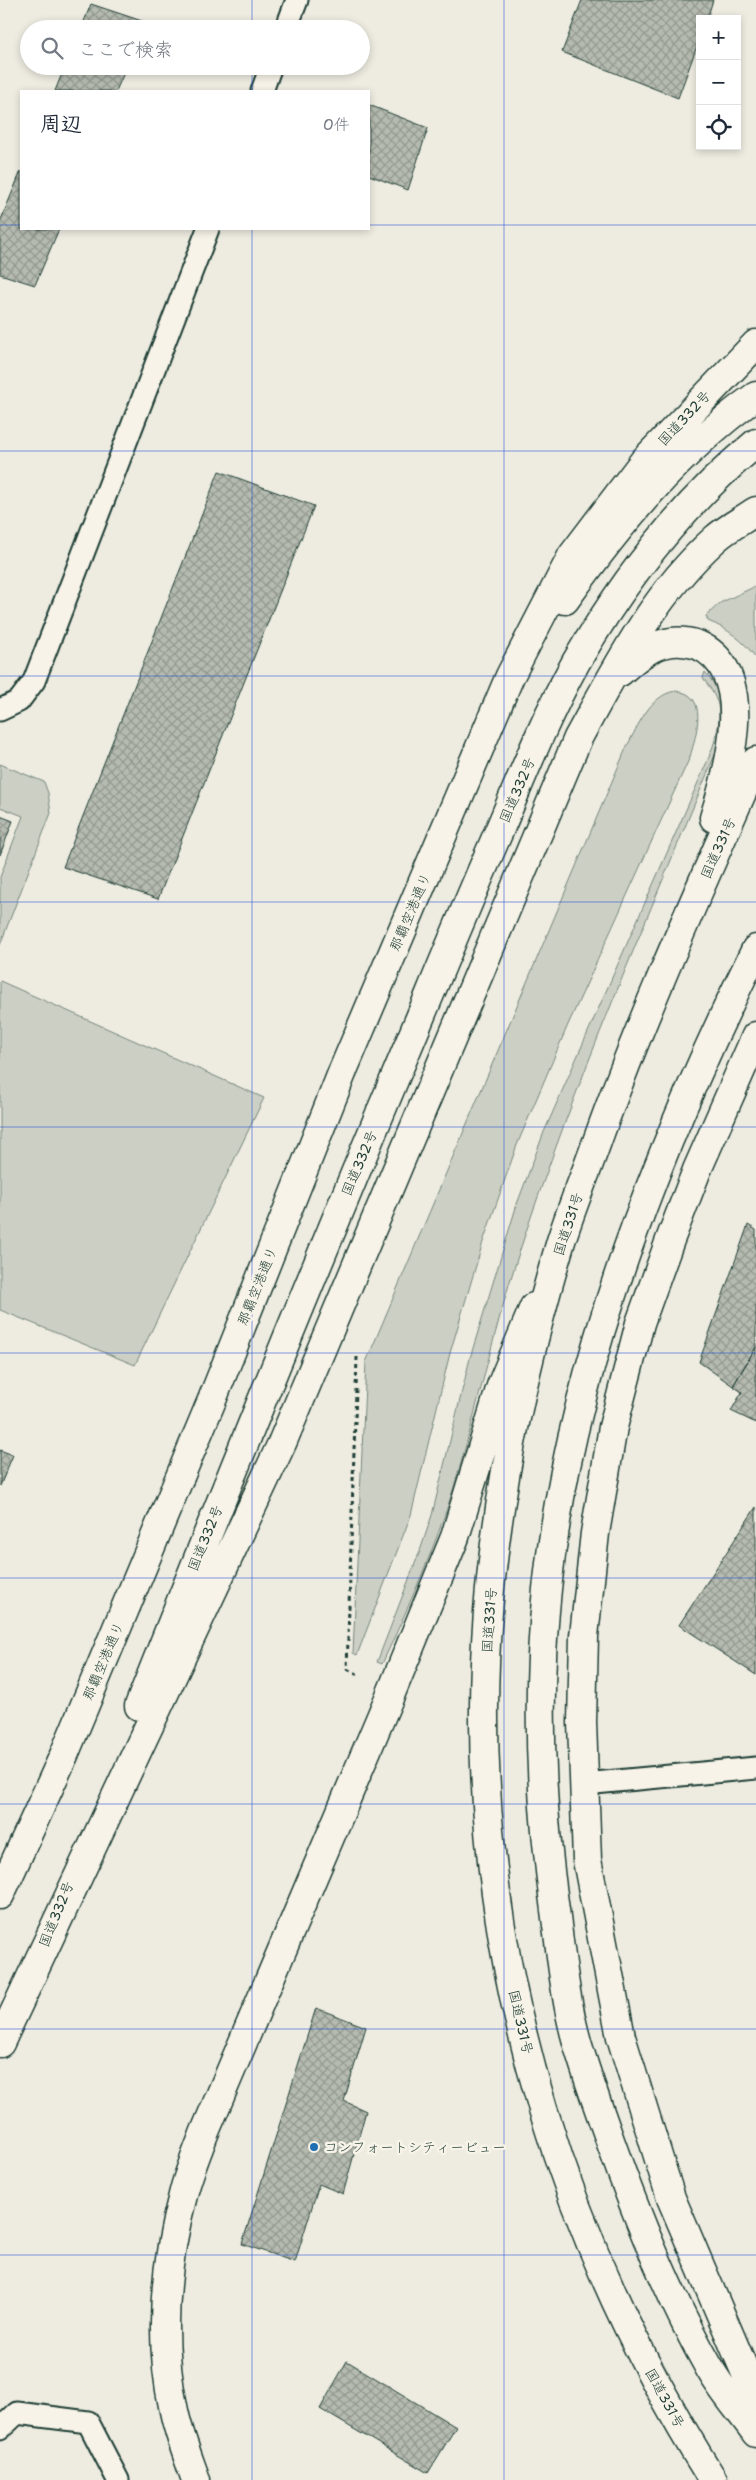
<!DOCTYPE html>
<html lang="ja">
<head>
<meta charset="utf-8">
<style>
	:root { --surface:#fff; --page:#f6f6f7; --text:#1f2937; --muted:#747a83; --line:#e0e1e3 }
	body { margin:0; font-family:"Shantell Sans","Klee One",sans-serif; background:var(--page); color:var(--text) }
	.controls { position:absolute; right:15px; top:15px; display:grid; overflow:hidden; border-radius:0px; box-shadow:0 2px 8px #0003 }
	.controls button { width:45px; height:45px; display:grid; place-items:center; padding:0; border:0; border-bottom:1px solid var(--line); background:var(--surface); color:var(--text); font:25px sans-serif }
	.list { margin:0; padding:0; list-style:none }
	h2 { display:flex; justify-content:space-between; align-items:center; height:65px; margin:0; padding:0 20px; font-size:21px }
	h2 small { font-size:16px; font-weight:400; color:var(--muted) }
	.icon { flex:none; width:28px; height:28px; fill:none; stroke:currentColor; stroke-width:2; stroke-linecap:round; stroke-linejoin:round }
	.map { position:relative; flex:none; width:756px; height:2480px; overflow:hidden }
	.search { position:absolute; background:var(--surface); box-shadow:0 2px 8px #0003; left:20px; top:20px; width:350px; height:55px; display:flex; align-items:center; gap:12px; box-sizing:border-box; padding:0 18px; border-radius:28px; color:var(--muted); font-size:19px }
	.panel { position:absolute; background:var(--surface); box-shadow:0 2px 8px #0003; left:20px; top:90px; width:350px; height:140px; border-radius:0px }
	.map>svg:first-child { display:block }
	.green { fill:#cccfc4; stroke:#76867c }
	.building { fill:url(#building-cross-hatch); stroke:#1f3d34 }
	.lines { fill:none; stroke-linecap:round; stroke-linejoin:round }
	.lane-casing { stroke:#1f3d34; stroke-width:25 }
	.secondary-casing { stroke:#1f3d34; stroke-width:31 }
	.highway-casing { stroke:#1f3d34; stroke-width:31 }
	.path { stroke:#1f3d34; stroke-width:3; stroke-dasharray:4 4; stroke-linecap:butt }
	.lane { stroke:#f7f3e8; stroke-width:21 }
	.secondary { stroke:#f7f3e8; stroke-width:28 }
	.highway { stroke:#f7f3e8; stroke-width:28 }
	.grid { fill:none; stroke:#1d4ed8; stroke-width:1; stroke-opacity:0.55 }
	.poi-dot { fill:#1f6fb2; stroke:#f7f3e8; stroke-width:2 }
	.labels { text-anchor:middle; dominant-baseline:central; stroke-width:5; stroke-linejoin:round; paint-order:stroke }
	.street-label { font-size:14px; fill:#1f3d34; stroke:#f7f3e8 }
	.poi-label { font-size:14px; fill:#1f3d34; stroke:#f7f3e8; text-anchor:start }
</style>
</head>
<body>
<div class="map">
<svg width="756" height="2480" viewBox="0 0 756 2480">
	<defs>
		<pattern id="building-cross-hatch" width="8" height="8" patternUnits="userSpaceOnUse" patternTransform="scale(1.25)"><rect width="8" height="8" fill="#b5bbb0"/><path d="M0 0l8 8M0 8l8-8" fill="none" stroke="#939990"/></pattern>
	</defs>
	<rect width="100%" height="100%" fill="#eeece1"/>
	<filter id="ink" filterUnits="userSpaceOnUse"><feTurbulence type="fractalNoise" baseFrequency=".02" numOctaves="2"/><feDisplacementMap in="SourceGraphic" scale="10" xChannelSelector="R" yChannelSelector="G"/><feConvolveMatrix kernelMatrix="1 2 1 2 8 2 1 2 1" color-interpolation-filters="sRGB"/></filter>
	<g filter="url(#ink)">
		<!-- green -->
		<path class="green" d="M 756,586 L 756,658 C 743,640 728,629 708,621 L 706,616 L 720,603 Z
			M 705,672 C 727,697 724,720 717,750 C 648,917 574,1084 518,1256 C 493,1332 477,1411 454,1487 C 435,1548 409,1606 382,1664 L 377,1662 L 421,1548 L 432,1515 L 470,1358 L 517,1204 L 544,1132 L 696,787 C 706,763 723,732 718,705 C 715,695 709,686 703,678 Z
			M 675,691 C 710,693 696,735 690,757 L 567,1027 L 517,1145 L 483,1242 L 450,1353 L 411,1515 L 357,1655 L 353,1653 L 366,1362 L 627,746 C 638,726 649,696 675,691 Z
			M 0,764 L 44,782 L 48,793 L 51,813 L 0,945 L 0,877 L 23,816 L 0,807 Z
			M 0,981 L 264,1098 L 135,1365 L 0,1310 Z"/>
		<!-- building -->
		<path class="building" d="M 582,0 L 713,0 L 707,19 L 700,19 L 700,38 L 678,98 L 562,52 Z
			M 91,4 L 145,22 L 143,29 L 81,29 Z
			M 65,66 L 127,66 L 116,91 L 55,91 Z
			M 369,105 L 428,128 L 408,190 L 369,175 Z
			M 21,171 L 21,229 L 59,229 L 35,285 L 0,274 L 0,222 Z
			M 219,471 L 314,506 L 158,899 L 63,867 Z
			M 0,816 L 13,821 L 0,855 Z
			M 748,1225 L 756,1230 L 756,1347 L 733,1386 L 699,1362 Z
			M 756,1347 L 756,1423 L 731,1411 L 742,1392 L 733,1386 Z
			M 0,1450 L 13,1455 L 0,1486 Z
			M 756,1507 L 756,1675 L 679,1625 Z
			M 316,2008 L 366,2027 L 344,2101 L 366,2111 L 343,2194 L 319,2184 L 295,2262 L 242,2244 Z
			M 347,2361 L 456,2427 L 428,2473 L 320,2409 Z"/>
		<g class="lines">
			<defs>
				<path id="lane" d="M 286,29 L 297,0
					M 262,91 L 271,66
					M 0,710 L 19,701 L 34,681 L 208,229
					M 584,1784 L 756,1768
					M 0,2429 L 17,2413 L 88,2422 L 118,2480"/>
				<path id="secondary" d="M 196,2480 C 188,2457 179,2435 174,2411 C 158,2339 165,2262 184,2191 C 189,2172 197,2153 204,2134 L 389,1698 L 455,1537 L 501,1386 L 534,1307"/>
				<path id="highway" d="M 565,600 C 619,524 679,451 756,396
					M 620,672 C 643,651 665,634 698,645 C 756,671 731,764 714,818
					M 756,949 C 659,1144 569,1371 547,1589 C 536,1695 540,1804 555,1910 C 561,1954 565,2000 577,2042 C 587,2077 600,2112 612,2146 C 639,2222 670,2299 710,2369 C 723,2392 741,2412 756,2433
					M 756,1036 L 697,1170 L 670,1240 L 640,1323 L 613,1427 L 595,1533 L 584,1636 L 582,1722 L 587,1860 L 621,2037 L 671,2198 L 756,2397
					M 139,1706 C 222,1497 307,1288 394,1080 C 429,997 463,913 499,831 C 523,774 546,716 576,662 C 623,581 683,503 756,443
					M 0,1895 L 64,1755 L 212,1400 L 344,1068 L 510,676 L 572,556 L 644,461 L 756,344
					M 0,2043 L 282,1443 L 578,738 C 617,667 654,594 715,539 C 727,528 743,520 756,511
					M 713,2480 C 567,2248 482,1981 484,1706 C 485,1547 516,1392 561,1241 C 571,1209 584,1178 595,1147 C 642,1015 700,888 756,761"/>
			</defs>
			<!-- lane casing -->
			<use href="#lane" class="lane-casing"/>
			<!-- secondary casing -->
			<use href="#secondary" class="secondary-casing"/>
			<!-- highway casing -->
			<use href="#highway" class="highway-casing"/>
			<!-- path -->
			<path class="path" d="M 357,1357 L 347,1669 L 361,1676"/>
			<!-- lane -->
			<use href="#lane" class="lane"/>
			<!-- secondary -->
			<use href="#secondary" class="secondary"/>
			<!-- highway -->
			<use href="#highway" class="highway"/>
		</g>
	</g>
	<!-- grid -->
	<path class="grid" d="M 252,0 L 252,29M 504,0 L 504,2480M 252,66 L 252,91M 0,225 L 21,225M 369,225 L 756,225M 252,229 L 252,2480M 0,451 L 756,451M 0,676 L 756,676M 0,902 L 756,902M 0,1127 L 756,1127M 0,1353 L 756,1353M 0,1578 L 756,1578M 0,1804 L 756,1804M 0,2029 L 756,2029M 0,2255 L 756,2255"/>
	<!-- markers -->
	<circle class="poi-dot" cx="314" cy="2147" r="5"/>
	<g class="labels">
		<!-- street labels -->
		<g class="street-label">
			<text transform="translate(684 418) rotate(-47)">国道332号</text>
			<text transform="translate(517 790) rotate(-67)">国道332号</text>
			<text transform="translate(718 848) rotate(-66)">国道331号</text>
			<text transform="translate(410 912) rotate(-67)">那覇空港通り</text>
			<text transform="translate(359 1163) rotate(-67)">国道332号</text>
			<text transform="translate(568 1224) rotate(-72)">国道331号</text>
			<text transform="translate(257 1286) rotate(-68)">那覇空港通り</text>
			<text transform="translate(205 1538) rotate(-68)">国道332号</text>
			<text transform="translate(489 1620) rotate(-86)">国道331号</text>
			<text transform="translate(103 1661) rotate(-67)">那覇空港通り</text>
			<text transform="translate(56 1914) rotate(-68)">国道332号</text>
			<text transform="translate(521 2022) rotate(77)">国道331号</text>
			<text transform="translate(665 2398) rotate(61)">国道331号</text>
		</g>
		<!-- poi labels -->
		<g class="poi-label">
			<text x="324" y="2147">コンフォートシティービュー</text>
		</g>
	</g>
</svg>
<div class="controls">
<button>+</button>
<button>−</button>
<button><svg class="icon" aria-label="locate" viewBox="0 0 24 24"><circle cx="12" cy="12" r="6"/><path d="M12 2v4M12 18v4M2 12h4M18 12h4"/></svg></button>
</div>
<div class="search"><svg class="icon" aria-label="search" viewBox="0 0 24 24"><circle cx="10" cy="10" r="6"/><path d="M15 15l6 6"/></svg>ここで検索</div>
<section class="panel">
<h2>周辺<small>0件</small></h2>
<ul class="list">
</ul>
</section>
</div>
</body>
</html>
